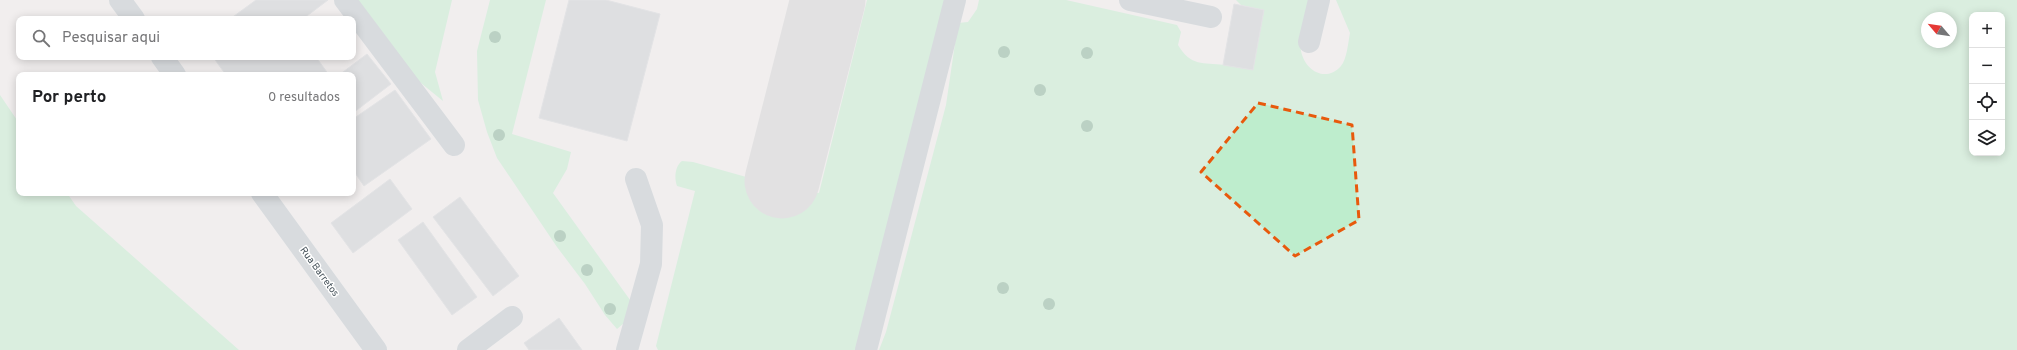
<!DOCTYPE html>
<html lang="pt">
<head>
<meta charset="utf-8">
<style>
	:root { --surface:#fff; --page:#f2f2f2; --text:#202124; --muted:#757577; --line:#e0e0e0 }
	body { margin:0; font-family:Overpass,sans-serif; background:var(--page); color:var(--text) }
	.controls { position:absolute; right:12px; top:12px; display:grid; overflow:hidden; border-radius:8px; box-shadow:0 2px 10px #0003 }
	.controls button { width:36px; height:36px; display:grid; place-items:center; padding:0; border:0; border-bottom:1px solid var(--line); background:var(--surface); color:var(--text); font:20px sans-serif }
	.compass { position:absolute; left:1921px; top:12px; width:36px; height:36px; border-radius:50%; background:var(--surface); box-shadow:0 2px 10px #0003; rotate:299deg }
	.list { margin:0; padding:0; list-style:none }
	h2 { display:flex; justify-content:space-between; align-items:center; height:52px; margin:0; padding:0 16px; font-size:17px }
	h2 small { font-size:13px; font-weight:400; color:var(--muted) }
	.icon { flex:none; width:22px; height:22px; fill:none; stroke:currentColor; stroke-width:2; stroke-linecap:round; stroke-linejoin:round }
	.map { position:relative; flex:none; width:2017px; height:350px; overflow:hidden }
	.search { position:absolute; background:var(--surface); box-shadow:0 2px 10px #0003; left:16px; top:16px; width:340px; height:44px; display:flex; align-items:center; gap:10px; box-sizing:border-box; padding:0 14px; border-radius:8px; color:var(--muted); font-size:15px }
	.panel { position:absolute; background:var(--surface); box-shadow:0 2px 10px #0003; left:16px; top:72px; width:340px; height:124px; border-radius:8px }
	.map>svg:first-child { display:block }
	.green { fill:#beedcd; fill-rule:evenodd }
	.lines { fill:none; stroke-linecap:round; stroke-linejoin:round }
	.taxiway { stroke:#d1d1d3; stroke-width:75 }
	.building { fill:#c8ccd1; stroke:#d2d5d9 }
	.minor { stroke:#bac4cb; stroke-width:22 }
	.tree { fill:#7bae90 }
	.marked { fill:none; stroke:#e8590c; stroke-width:3; stroke-dasharray:8 5; stroke-linejoin:round }
	.labels { text-anchor:middle; dominant-baseline:central; stroke-width:3; stroke-linejoin:round; paint-order:stroke }
	.street-label { font-size:10px; fill:#47535b; stroke:#fff }
</style>
</head>
<body>
<div class="map">
<svg width="2017" height="350" viewBox="0 0 2017 350">
	<rect width="100%" height="100%" fill="#f1eeee"/>
	<!-- green -->
	<path class="green" d="M 345,0 L 452,0 L 435,72 L 443,101 L 384,53 Z
		M 490,0 L 546,0 L 512,134 L 571,152 L 567,169 L 553,193 L 638,311 L 617,329 L 605,315 L 585,284 L 557,247 L 497,158 L 487,132 L 478,100 L 477,51 Z
		M 867,0 L 954,0 L 866,350 L 658,350 L 656,346 L 695,191 L 677,186 C 674,178 675,166 682,161 L 693,162 L 782,187 L 819,193 Z
		M 979,0 L 1066,0 L 1177,25 L 1181,32 L 1178,45 C 1191,67 1203,62 1224,65 C 1234,66 1243,68 1253,70 L 1264,10 L 1241,5 L 1236,0 L 1311,0 C 1308,13 1299,39 1301,51 C 1305,71 1326,83 1341,66 C 1347,59 1348,43 1350,33 L 1336,0 L 2017,0 L 2017,350 L 879,350 L 886,332 L 946,105 L 958,23 L 968,22 L 977,9 ZM 1972,15 L 2002,15 L 2002,153 L 1972,153 ZM 1927,18 L 1951,18 L 1951,42 L 1927,42 Z
		M 0,95 L 19,123 L 19,193 L 67,193 L 76,206 L 239,350 L 0,350 Z"/>
	<g class="lines">
		<!-- taxiway -->
		<path class="taxiway" d="M 782,181 L 828,0"/>
	</g>
	<!-- building -->
	<path class="building" d="M 256,0 L 328,0 L 303,19 L 230,19 Z
		M 569,0 L 606,0 L 660,14 L 627,141 L 539,118 Z
		M 1234,4 L 1264,10 L 1253,70 L 1223,65 Z
		M 367,54 L 391,84 L 353,113 L 353,75 L 339,75 Z
		M 213,57 L 316,57 L 329,75 L 226,75 Z
		M 395,90 L 431,139 L 364,186 L 353,170 L 353,119 Z
		M 390,179 L 412,209 L 353,253 L 331,223 Z
		M 460,197 L 519,276 L 493,296 L 433,217 Z
		M 423,222 L 477,297 L 452,315 L 398,240 Z
		M 559,318 L 582,350 L 529,350 L 524,343 Z"/>
	<g class="lines">
		<!-- minor -->
		<path class="minor" d="M 120,0 L 134,19
			M 345,0 L 454,145
			M 1130,0 L 1211,17
			M 1309,42 L 1319,0
			M 162,57 L 175,75
			M 262,193 L 376,350
			M 468,350 L 512,317
			M 627,350 L 651,264 L 652,225 L 636,179
			M 866,350 L 955,0"/>
	</g>
	<!-- trees -->
	<g class="tree">
		<circle cx="495" cy="37" r="6"/>
		<circle cx="1004" cy="52" r="6"/>
		<circle cx="1087" cy="53" r="6"/>
		<circle cx="1040" cy="90" r="6"/>
		<circle cx="1087" cy="126" r="6"/>
		<circle cx="499" cy="135" r="6"/>
		<circle cx="560" cy="236" r="6"/>
		<circle cx="587" cy="270" r="6"/>
		<circle cx="1003" cy="288" r="6"/>
		<circle cx="1049" cy="304" r="6"/>
		<circle cx="610" cy="309" r="6"/>
	</g>
	<!-- marked area -->
	<path d="M0 0H2017V350H0ZM 1258,103 L 1352,125 L 1359,220 L 1295,256 L 1201,172 Z" fill="#f1eeee" fill-opacity=".55" fill-rule="evenodd"/>
	<path class="marked" d="M 1258,103 L 1352,125 L 1359,220 L 1295,256 L 1201,172 Z"/>
	<g class="labels">
		<!-- street labels -->
		<g class="street-label">
			<text transform="translate(319 272) rotate(54)">Rua Barretos</text>
		</g>
	</g>
</svg>
<div class="controls">
<button>+</button>
<button>−</button>
<button><svg class="icon" aria-label="locate" viewBox="0 0 24 24"><circle cx="12" cy="12" r="6"/><path d="M12 2v4M12 18v4M2 12h4M18 12h4"/></svg></button>
<button><svg class="icon" aria-label="layers" viewBox="0 0 24 24"><path d="M12 4l9 5-9 5-9-5zM3 14l9 5 9-5"/></svg></button>
</div>
<svg class="compass" viewBox="-18 -18 36 36"><path d="M0-13l5 13h-10z" fill="#e53935"/><path d="M0 13l5-13h-10z" fill="#757577"/></svg>
<div class="search"><svg class="icon" aria-label="search" viewBox="0 0 24 24"><circle cx="10" cy="10" r="6"/><path d="M15 15l6 6"/></svg>Pesquisar aqui</div>
<section class="panel">
<h2>Por perto<small>0 resultados</small></h2>
<ul class="list">
</ul>
</section>
</div>
</body>
</html>
